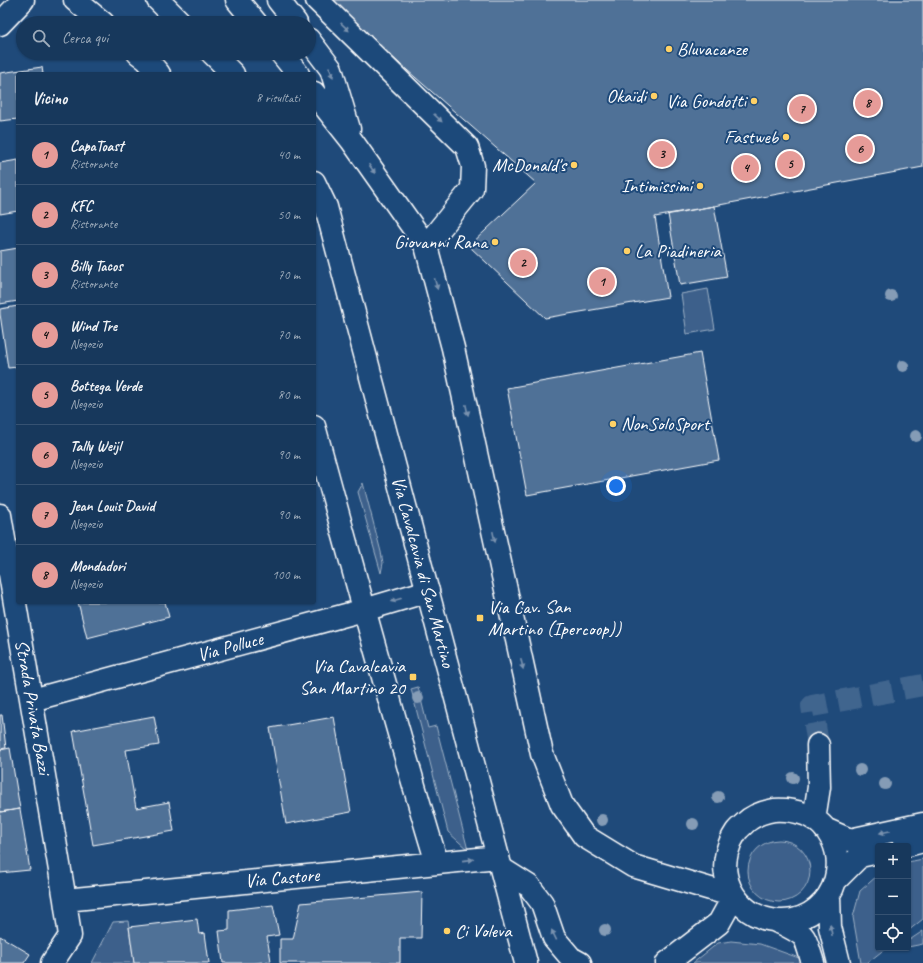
<!DOCTYPE html>
<html lang="it">
<head>
<meta charset="utf-8">
<style>
	:root { --surface:#17385c; --page:#244365; --text:#f1f3f6; --muted:#9eacbb; --line:#365272; --accent:#e69b98 }
	body { margin:0; font-family:Caveat,sans-serif; background:var(--page); color:var(--text) }
	.controls { position:absolute; right:12px; bottom:12px; display:grid; overflow:hidden; border-radius:4px; box-shadow:0 1px 3px #0004 }
	.controls button { width:36px; height:36px; display:grid; place-items:center; padding:0; border:0; border-bottom:1px solid var(--line); background:var(--surface); color:var(--text); font:20px sans-serif }
	.you { position:absolute; left:616px; top:486px; width:14px; height:14px; margin:-10px; border:3px solid #fff; border-radius:50%; background:#1a73e8; box-shadow:0 0 0 6px #1a73e833 }
	.badge { display:grid; place-items:center; width:26px; height:26px; border-radius:50%; background:var(--accent); color:#111; font-size:13px; font-weight:700 }
	.pin { position:absolute; translate:-50% -50%; border:2px solid #fff; box-shadow:0 1px 4px #0006 }
	.list { margin:0; padding:0; list-style:none }
	h2 { display:flex; justify-content:space-between; align-items:center; height:52px; margin:0; padding:0 16px; font-size:17px }
	h2 small { font-size:13px; font-weight:400; color:var(--muted) }
	.list li { display:grid; grid-template-columns:26px 1fr auto; gap:12px; align-items:center; box-sizing:border-box; height:60px; padding:0 16px; border-top:1px solid var(--line) }
	.list b { display:block; font-size:15px; white-space:nowrap }
	.list p { margin:0; font-size:13px; white-space:nowrap; color:var(--muted) }
	.list em { font-size:13px; font-style:normal; color:var(--muted) }
	.icon { flex:none; width:22px; height:22px; fill:none; stroke:currentColor; stroke-width:2; stroke-linecap:round; stroke-linejoin:round }
	.map { position:relative; flex:none; width:923px; height:963px; overflow:hidden }
	.search { position:absolute; background:var(--surface); box-shadow:0 1px 3px #0004; left:16px; top:16px; width:300px; height:44px; display:flex; align-items:center; gap:10px; box-sizing:border-box; padding:0 14px; border-radius:22px; color:var(--muted); font-size:15px }
	.panel { position:absolute; background:var(--surface); box-shadow:0 1px 3px #0004; left:16px; top:72px; width:300px; height:532px; border-radius:4px }
	.map>svg:first-child { display:block }
	.green { fill:#3c618b; stroke:#9eb0c5 }
	.building { fill:#507197; stroke:#fff }
	.lines { fill:none; stroke-linecap:round; stroke-linejoin:round }
	.minor-tunnel { stroke:#41658e; stroke-width:22; stroke-dasharray:22 11; stroke-linecap:butt }
	.minor-casing { stroke:#fff; stroke-width:25 }
	.major-casing { stroke:#fff; stroke-width:25 }
	.minor { stroke:#1f4a7a; stroke-width:22 }
	.major { stroke:#1f4a7a; stroke-width:22 }
	.tree { fill:#859cb6 }
	.oneway { fill:#7992af }
	.poi-dot { fill:#ffd166; stroke:#1f4a7a; stroke-width:1.5 }
	.labels { text-anchor:middle; dominant-baseline:central; stroke-width:4; stroke-linejoin:round; paint-order:stroke }
	.poi-label { font-size:19px; fill:#fff; stroke:#1f4a7a; text-anchor:end }
	.street-label { font-size:19px; fill:#fff; stroke:#1f4a7a }
</style>
</head>
<body>
<div class="map">
<svg width="923" height="963" viewBox="0 0 923 963">
	<rect width="100%" height="100%" fill="#1f4a7a"/>
	<filter id="ink" filterUnits="userSpaceOnUse"><feTurbulence type="fractalNoise" baseFrequency=".025" numOctaves="2"/><feDisplacementMap in="SourceGraphic" scale="8" xChannelSelector="R" yChannelSelector="G"/><feConvolveMatrix kernelMatrix="1 2 1 2 8 2 1 2 1" color-interpolation-filters="sRGB"/></filter>
	<g filter="url(#ink)">
		<!-- green -->
		<path class="green" d="M 708,289 L 715,329 L 687,334 L 681,294 Z
			M 363,483 L 381,552 L 383,563 L 381,573 L 358,492 Z
			M 418,687 L 428,728 L 436,726 L 468,850 L 448,832 L 411,689 Z
			M748 871a31 31 0 1 1 62 0a31 31 0 1 1-62 0Z
			M 923,859 L 923,919 L 908,931 L 908,862 Z
			M 878,875 L 878,948 L 886,948 L 867,963 L 861,963 L 853,917 L 860,891 Z
			M 128,921 L 134,963 L 92,963 L 113,922 Z
			M 923,931 L 923,944 L 908,947 L 908,941 Z
			M 731,941 L 760,944 L 799,958 L 803,963 L 693,963 L 718,943 Z"/>
		<!-- building -->
		<path class="building" d="M 327,0 L 923,0 L 923,167 L 655,217 L 668,297 L 545,318 L 469,246 L 536,183 Z
			M 42,67 L 43,74 L 18,74 L 18,119 L 0,121 L 0,73 Z
			M 18,160 L 18,211 L 0,214 L 0,163 Z
			M 714,206 L 727,277 L 680,285 L 668,214 Z
			M 18,248 L 18,301 L 0,304 L 0,251 Z
			M 18,306 L 18,367 L 8,368 L 0,314 L 0,309 Z
			M 700,353 L 719,460 L 527,495 L 507,388 Z
			M 78,602 L 165,602 L 169,617 L 87,638 Z
			M 0,715 L 2,715 L 6,748 L 0,749 Z
			M 154,716 L 159,745 L 126,750 L 136,808 L 169,802 L 174,831 L 93,845 L 73,731 Z
			M 334,717 L 351,812 L 286,824 L 270,728 Z
			M 10,748 L 20,809 L 0,812 L 0,750 Z
			M 20,809 L 30,870 L 0,873 L 0,812 Z
			M 422,892 L 421,938 L 400,938 L 400,963 L 280,963 L 280,939 L 293,939 L 301,903 Z
			M 273,905 L 279,935 L 267,937 L 271,961 L 254,963 L 223,963 L 219,931 L 229,930 L 229,910 Z
			M 197,919 L 199,934 L 205,933 L 209,963 L 134,963 L 129,927 Z
			M 0,936 L 30,954 L 24,963 L 0,963 Z"/>
		<g class="lines">
			<!-- minor-tunnel -->
			<path class="minor-tunnel" d="M 818,745 L 812,706 L 923,685"/>
			<defs>
				<path id="minor" d="M 75,0 L 103,23
					M 237,0 L 256,23
					M 278,0 L 296,23
					M 317,0 L 467,147 L 473,166 L 472,189 L 426,246
					M 0,24 L 23,0
					M 309,40 L 331,69 L 349,129
					M 138,53 L 147,60 L 159,74
					M 281,53 L 298,74
					M 314,93 L 352,141 L 426,246 L 453,348 L 542,754 L 562,805 L 584,836 L 633,866 L 734,896 L 719,923 L 667,963
					M 314,426 C 354,572 393,719 437,863
					M 0,515 L 65,900 L 70,936 L 52,963
					M 32,700 L 364,610 L 428,591
					M 814,819 L 819,787 L 818,745
					M 825,829 L 850,840 L 923,824
					M 904,846 L 923,841
					M 502,869 L 529,886 L 542,903 L 554,938 L 571,958 L 580,963
					M 836,880 L 860,856 L 878,852
					M 829,896 L 830,927 L 839,963
					M 65,900 L 498,857
					M 778,921 C 783,921 788,921 793,920 C 844,909 855,838 807,815 C 796,811 786,809 774,810 C 763,812 753,815 745,823 C 742,826 738,829 736,832 C 728,844 723,861 726,875 C 729,893 743,911 761,917 C 766,920 773,919 778,922 C 784,924 797,931 802,935 C 806,938 811,957 813,963"/>
				<path id="major" d="M 158,0 L 181,23
					M 212,53 L 233,74
					M 314,182 L 326,207 L 526,963"/>
			</defs>
			<!-- minor casing -->
			<use href="#minor" class="minor-casing"/>
			<!-- major casing -->
			<use href="#major" class="major-casing"/>
			<!-- minor -->
			<use href="#minor" class="minor"/>
			<!-- major -->
			<use href="#major" class="major"/>
		</g>
		<!-- trees -->
		<g class="tree">
			<circle cx="891" cy="296" r="6"/>
			<circle cx="903" cy="366" r="6"/>
			<circle cx="916" cy="436" r="6"/>
			<circle cx="418" cy="698" r="6"/>
			<circle cx="860" cy="770" r="6"/>
			<circle cx="793" cy="778" r="6"/>
			<circle cx="885" cy="784" r="6"/>
			<circle cx="718" cy="797" r="6"/>
			<circle cx="602" cy="820" r="6"/>
			<circle cx="693" cy="824" r="6"/>
			<circle cx="605" cy="930" r="6"/>
		</g>
		<!-- one-way arrows -->
		<defs><path id="oneway-solid" d="M-6-.8H1V-3.2L6.5 0L1 3.2V.8H-6Z"/></defs>
		<g class="oneway">
			<use href="#oneway-solid" transform="translate(345 27) rotate(44)"/>
			<use href="#oneway-solid" transform="translate(331 72) rotate(68)"/>
			<use href="#oneway-solid" transform="translate(438 118) rotate(44)"/>
			<use href="#oneway-solid" transform="translate(372 169) rotate(55)"/>
			<use href="#oneway-solid" transform="translate(436 284) rotate(75)"/>
			<use href="#oneway-solid" transform="translate(467 410) rotate(78)"/>
			<use href="#oneway-solid" transform="translate(494 537) rotate(78)"/>
			<use href="#oneway-solid" transform="translate(396 600) rotate(163)"/>
			<use href="#oneway-solid" transform="translate(522 664) rotate(78)"/>
			<use href="#oneway-solid" transform="translate(885 832) rotate(168)"/>
			<use href="#oneway-solid" transform="translate(468 860) rotate(-6)"/>
			<use href="#oneway-solid" transform="translate(831 930) rotate(-101)"/>
			<use href="#oneway-solid" transform="translate(554 935) rotate(-116)"/>
		</g>
	</g>
	<!-- markers -->
	<g class="poi-dot">
		<circle cx="669" cy="49" r="4"/>
		<circle cx="654" cy="96" r="4"/>
		<circle cx="754" cy="101" r="4"/>
		<circle cx="786" cy="137" r="4"/>
		<circle cx="574" cy="165" r="4"/>
		<circle cx="700" cy="186" r="4"/>
		<circle cx="495" cy="242" r="4"/>
		<circle cx="627" cy="251" r="4"/>
		<circle cx="613" cy="424" r="4"/>
		<rect x="476" y="614" width="8" height="8" rx="2"/>
		<rect x="409" y="673" width="8" height="8" rx="2"/>
		<circle cx="447" cy="931" r="4"/>
	</g>
	<g class="labels">
		<!-- poi labels -->
		<g class="poi-label">
			<text x="677" y="49" text-anchor="start">Bluvacanze</text>
			<text x="646" y="96">Okaïdi</text>
			<text x="746" y="101">Via Gondotti</text>
			<text x="778" y="137">Fastweb</text>
			<text x="566" y="165">McDonald's</text>
			<text x="692" y="186">Intimissimi</text>
			<text x="487" y="242">Giovanni Rana</text>
			<text x="635" y="251" text-anchor="start">La Piadineria</text>
			<text x="621" y="424" text-anchor="start">NonSoloSport</text>
			<text x="488" y="607" text-anchor="start">Via Cav. San<tspan x="488" dy="22">Martino (Ipercoop))</tspan></text>
			<text x="405" y="666">Via Cavalcavia<tspan x="405" dy="22">San Martino 20</tspan></text>
			<text x="455" y="931" text-anchor="start">Ci Voleva</text>
		</g>
		<!-- street labels -->
		<g class="street-label">
			<text transform="translate(423 572) rotate(75)">Via Cavalcavia di San Martino</text>
			<text transform="translate(230 647) rotate(-15)">Via Polluce</text>
			<text transform="translate(33 707) rotate(80)">Strada Privata Bazzi</text>
			<text transform="translate(282 878) rotate(-5)">Via Castore</text>
		</g>
	</g>
</svg>
<div class="controls">
<button>+</button>
<button>−</button>
<button><svg class="icon" aria-label="locate" viewBox="0 0 24 24"><circle cx="12" cy="12" r="6"/><path d="M12 2v4M12 18v4M2 12h4M18 12h4"/></svg></button>
</div>
<div class="you"></div>
<div class="pin badge" style="left:602px;top:282px">1</div>
<div class="pin badge" style="left:523px;top:263px">2</div>
<div class="pin badge" style="left:662px;top:154px">3</div>
<div class="pin badge" style="left:746px;top:168px">4</div>
<div class="pin badge" style="left:790px;top:164px">5</div>
<div class="pin badge" style="left:860px;top:149px">6</div>
<div class="pin badge" style="left:802px;top:109px">7</div>
<div class="pin badge" style="left:868px;top:103px">8</div>
<div class="search"><svg class="icon" aria-label="search" viewBox="0 0 24 24"><circle cx="10" cy="10" r="6"/><path d="M15 15l6 6"/></svg>Cerca qui</div>
<section class="panel">
<h2>Vicino<small>8 risultati</small></h2>
<ul class="list">
<li><span class="badge">1</span><div><b>CapaToast</b><p>Ristorante</p></div><em>40 m</em></li>
<li><span class="badge">2</span><div><b>KFC</b><p>Ristorante</p></div><em>50 m</em></li>
<li><span class="badge">3</span><div><b>Billy Tacos</b><p>Ristorante</p></div><em>70 m</em></li>
<li><span class="badge">4</span><div><b>Wind Tre</b><p>Negozio</p></div><em>70 m</em></li>
<li><span class="badge">5</span><div><b>Bottega Verde</b><p>Negozio</p></div><em>80 m</em></li>
<li><span class="badge">6</span><div><b>Tally Weijl</b><p>Negozio</p></div><em>90 m</em></li>
<li><span class="badge">7</span><div><b>Jean Louis David</b><p>Negozio</p></div><em>90 m</em></li>
<li><span class="badge">8</span><div><b>Mondadori</b><p>Negozio</p></div><em>100 m</em></li>
</ul>
</section>
</div>
</body>
</html>
